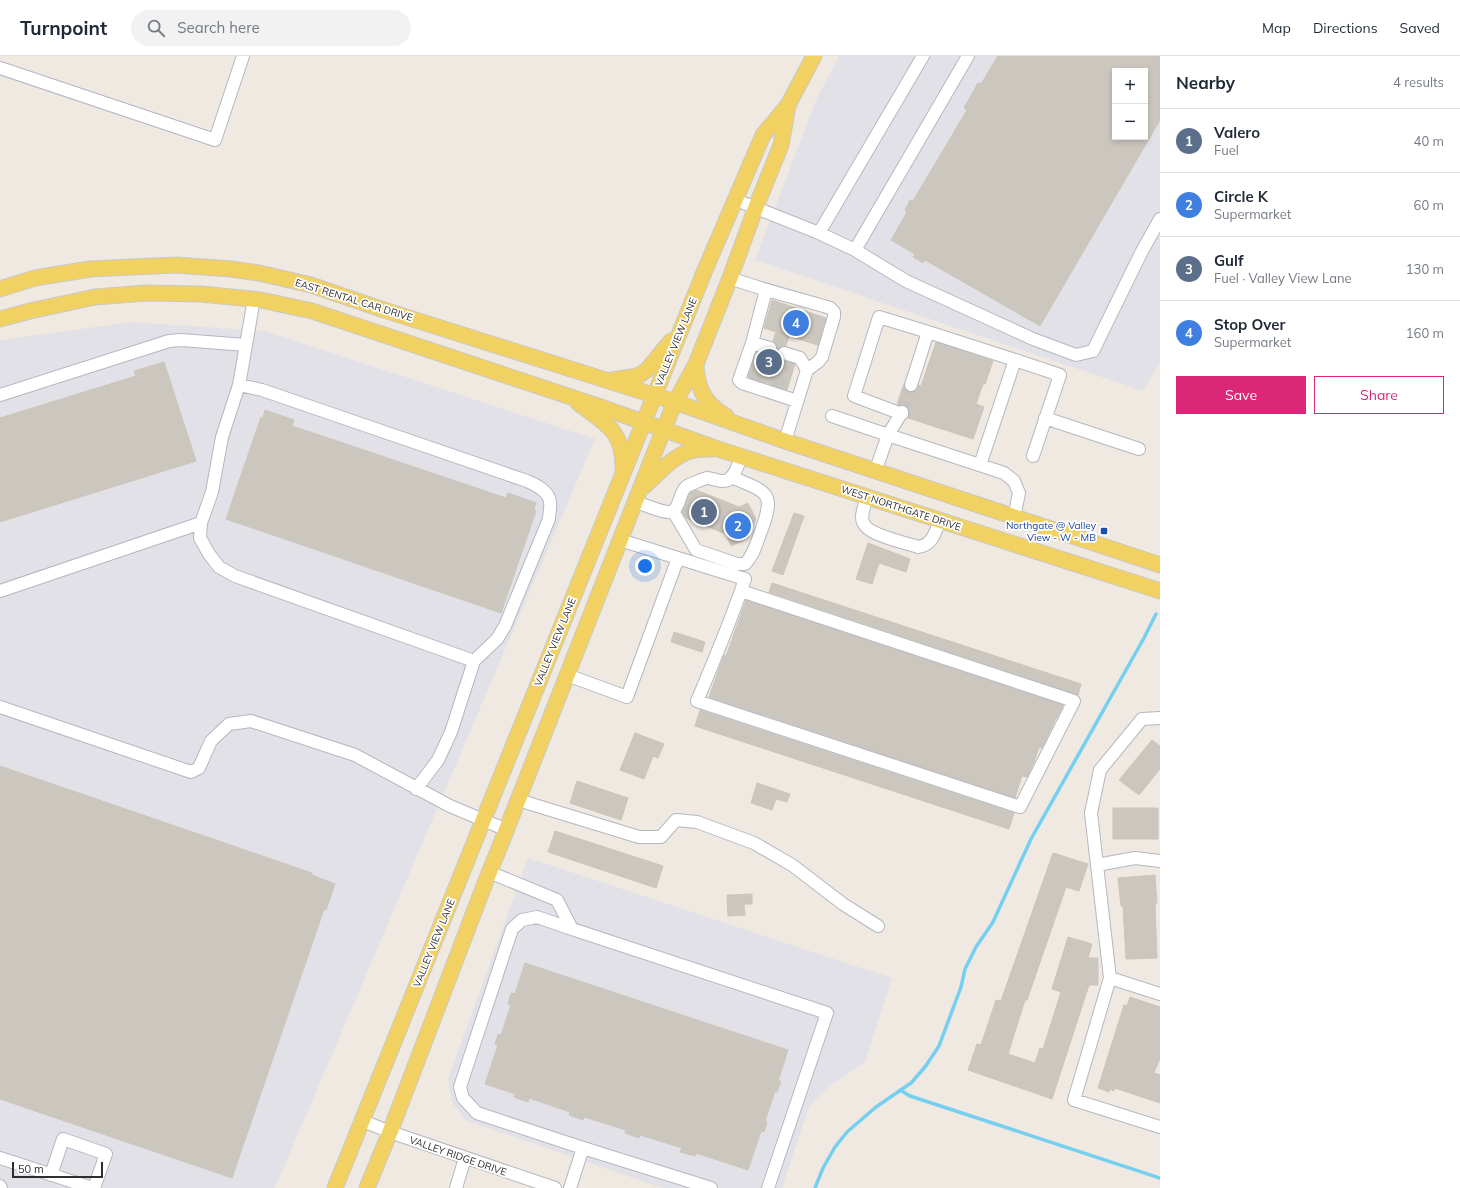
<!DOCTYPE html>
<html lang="en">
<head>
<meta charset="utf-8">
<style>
	:root { --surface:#fff; --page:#f2f2f3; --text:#1f2937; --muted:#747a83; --line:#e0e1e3; --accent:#db2777 }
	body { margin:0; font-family:Mulish,sans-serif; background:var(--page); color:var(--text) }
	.controls { position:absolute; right:12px; top:12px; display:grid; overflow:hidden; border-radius:0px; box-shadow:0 2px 6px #0003 }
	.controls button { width:36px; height:36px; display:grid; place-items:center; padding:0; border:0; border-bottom:1px solid var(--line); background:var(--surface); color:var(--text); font:20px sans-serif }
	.scale { position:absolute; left:12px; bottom:10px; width:91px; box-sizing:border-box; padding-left:4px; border:2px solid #2e2e2e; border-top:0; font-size:11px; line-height:14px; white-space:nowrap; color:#2e2e2e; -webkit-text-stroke:3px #fff; paint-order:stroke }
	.you { position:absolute; left:645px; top:510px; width:14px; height:14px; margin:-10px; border:3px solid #fff; border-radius:50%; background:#1a73e8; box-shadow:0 0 0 6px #1a73e833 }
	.badge { display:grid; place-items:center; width:26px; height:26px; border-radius:50%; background:var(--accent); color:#fff; font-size:13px; font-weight:700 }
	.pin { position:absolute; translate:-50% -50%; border:2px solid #fff; box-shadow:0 1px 4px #0006 }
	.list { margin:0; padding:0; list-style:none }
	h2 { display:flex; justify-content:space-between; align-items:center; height:52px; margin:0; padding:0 16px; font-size:17px }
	h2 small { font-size:13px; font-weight:400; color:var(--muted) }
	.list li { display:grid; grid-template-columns:26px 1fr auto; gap:12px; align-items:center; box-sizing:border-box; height:64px; padding:0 16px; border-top:1px solid var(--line) }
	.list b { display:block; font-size:15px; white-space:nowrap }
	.list p { margin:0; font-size:13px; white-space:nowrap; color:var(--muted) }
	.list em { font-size:13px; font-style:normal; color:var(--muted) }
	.actions { display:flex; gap:8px; padding:12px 16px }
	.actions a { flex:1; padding:9px 0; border:1px solid var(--accent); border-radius:0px; text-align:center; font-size:14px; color:var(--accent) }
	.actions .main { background:var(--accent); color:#fff }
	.icon { flex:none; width:22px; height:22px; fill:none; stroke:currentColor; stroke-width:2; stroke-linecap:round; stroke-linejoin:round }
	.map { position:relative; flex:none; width:1160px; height:1132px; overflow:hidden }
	header { display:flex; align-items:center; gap:24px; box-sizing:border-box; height:56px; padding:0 20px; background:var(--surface); border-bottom:1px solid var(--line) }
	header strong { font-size:19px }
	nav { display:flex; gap:22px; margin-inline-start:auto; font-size:14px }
	.search { width:280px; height:36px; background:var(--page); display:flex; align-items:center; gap:10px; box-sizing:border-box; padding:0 14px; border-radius:22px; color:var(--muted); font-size:15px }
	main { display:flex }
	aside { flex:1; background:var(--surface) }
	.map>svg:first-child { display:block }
	.industrial { fill:#e3e1e8; fill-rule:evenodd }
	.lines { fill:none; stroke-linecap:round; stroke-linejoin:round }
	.stream { stroke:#75cff0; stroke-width:3.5 }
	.building { fill:#cbc7bf; stroke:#cbc5ba; fill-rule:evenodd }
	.minor-tunnel { stroke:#c8c4bd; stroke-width:12; stroke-dasharray:12 6; stroke-linecap:butt }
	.minor-casing { stroke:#b4b7c1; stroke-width:14 }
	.major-casing { stroke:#c9c9c9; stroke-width:17 }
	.minor { stroke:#fff; stroke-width:12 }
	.major { stroke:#f2d163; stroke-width:15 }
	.transit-dot { fill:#1a4fb4; stroke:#fff; stroke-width:1.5 }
	.labels { text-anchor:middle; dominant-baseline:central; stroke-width:3.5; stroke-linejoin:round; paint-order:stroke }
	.street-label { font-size:10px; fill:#2e2e2e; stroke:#fff }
	.transit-label { font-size:10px; fill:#164399; stroke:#fff; text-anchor:end }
</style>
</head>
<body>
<header>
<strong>Turnpoint</strong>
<div class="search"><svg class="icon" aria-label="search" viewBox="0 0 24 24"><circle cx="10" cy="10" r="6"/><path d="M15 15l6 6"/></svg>Search here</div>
<nav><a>Map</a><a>Directions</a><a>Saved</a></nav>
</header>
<main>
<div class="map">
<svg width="1160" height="1132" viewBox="0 0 1160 1132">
	<rect width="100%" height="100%" fill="#efe9e1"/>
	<!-- industrial -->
	<path class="industrial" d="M 839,0 L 1160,0 L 1160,306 L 1143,335 L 755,204 L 816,44 ZM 1115,15 L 1145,15 L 1145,81 L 1115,81 Z
		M 132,266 L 265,275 L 595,383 L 275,1132 L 0,1132 L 0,284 Z
		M 528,802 L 892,922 L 865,1006 L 828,1031 L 809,1051 L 782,1132 L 662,1132 L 465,1064 L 452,1046 L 448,1023 Z"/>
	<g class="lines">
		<!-- stream -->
		<path class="stream" d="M 900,1034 L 910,1040 L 1160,1122
			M 815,1132 L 823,1112 L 835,1091 L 847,1076 L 876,1051 L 911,1027 L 925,1011 L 939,990 L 961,931 L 965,913 L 976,891 L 993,866 L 1031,783 L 1144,582 L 1156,558"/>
	</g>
	<!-- building -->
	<path class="building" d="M 998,0 L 1160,0 L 1160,64 L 1040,270 L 925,204 L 923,207 L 913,201 L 915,198 L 891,184 L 907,156 L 905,154 L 910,144 L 913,145 L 967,54 L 964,52 L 978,27 L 981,28 ZM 1115,15 L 1145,15 L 1145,81 L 1115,81 Z
		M 772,244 L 826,262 L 818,289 L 789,280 L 786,290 L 782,290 L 777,294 L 777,290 L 773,285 L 776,276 L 764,272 Z
		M 936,286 L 993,305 L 985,328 L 983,328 L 976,348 L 984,351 L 973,383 L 908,362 L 909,356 L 908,352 L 906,349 L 897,348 L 904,328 L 905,334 L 909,336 L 916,335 L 919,329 L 921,330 Z
		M 777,295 L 779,302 L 795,308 L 787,334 L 748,321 L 757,296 L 771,299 Z
		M 164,306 L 196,405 L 0,466 L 0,362 L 136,320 L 134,315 Z
		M 265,354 L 294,364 L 292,370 L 352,390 L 506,442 L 508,437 L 536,447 L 534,454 L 536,455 L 501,557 L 226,463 L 261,361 L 263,362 Z
		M 696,434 L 739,451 L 748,447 L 756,463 L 748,482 L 731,490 L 726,478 L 686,462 L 682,456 L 690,437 Z
		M 794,457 L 804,460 L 783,519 L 772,515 Z
		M 868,487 L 910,503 L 906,516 L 879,507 L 872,528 L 856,523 Z
		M 772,527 L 1081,628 L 1078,639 L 769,536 Z
		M 746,544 L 1063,649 L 1057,662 L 1056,662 L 1042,692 L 1039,691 L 1034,706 L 1027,721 L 1022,720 L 1015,742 L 709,641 L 724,599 L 726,600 Z
		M 674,576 L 705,586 L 702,596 L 671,586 Z
		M 700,654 L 1014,757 L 1009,773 L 695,670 Z
		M 635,677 L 664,688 L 658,702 L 653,700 L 644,723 L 620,714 Z
		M 1152,684 L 1160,690 L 1160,713 L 1139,739 L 1119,724 Z
		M 0,710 L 312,817 L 312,819 L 335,828 L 326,854 L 324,853 L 232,1122 L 0,1043 Z
		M 577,725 L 628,742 L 621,764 L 570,747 Z
		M 757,727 L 790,738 L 787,746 L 776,743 L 772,754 L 751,747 Z
		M 1113,752 L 1158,752 L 1158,783 L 1113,783 Z
		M 555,775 L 663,810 L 656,832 L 548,796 Z
		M 1053,797 L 1088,808 L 1079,835 L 1066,831 L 1027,944 L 1025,944 L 1008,998 L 1035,1007 L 1040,992 L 1043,993 L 1061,936 L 1052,933 L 1068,881 L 1092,888 L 1088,902 L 1098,902 L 1098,929 L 1089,929 L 1052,1043 L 968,1014 L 977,988 L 981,989 L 996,944 L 1001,945 Z
		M 1155,819 L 1157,847 L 1155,848 L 1157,902 L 1126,903 L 1123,850 L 1121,850 L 1118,822 Z
		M 752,838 L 752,848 L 744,848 L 745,859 L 728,860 L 727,839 Z
		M 525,907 L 788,994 L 778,1025 L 781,1025 L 777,1036 L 775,1035 L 765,1065 L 767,1066 L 764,1076 L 761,1075 L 748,1114 L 696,1097 L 695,1100 L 680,1096 L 682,1092 L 640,1079 L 639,1082 L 625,1077 L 626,1074 L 584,1061 L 583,1064 L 569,1059 L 570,1056 L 529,1042 L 528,1046 L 514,1041 L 515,1038 L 485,1028 L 498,989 L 495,988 L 498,978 L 501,979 L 511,949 L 508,948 L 511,937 L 515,938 Z
		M 1130,941 L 1160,951 L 1160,1002 L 1154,1017 L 1160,1019 L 1160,1047 L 1115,1032 L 1114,1035 L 1110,1033 L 1109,1036 L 1098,1032 L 1124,949 L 1127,950 Z"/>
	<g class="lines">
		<!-- minor-tunnel -->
		<path class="minor-tunnel" d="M 755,325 L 763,297
			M 777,332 L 786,304
			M 902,356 L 911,329"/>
		<defs>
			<path id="minor" d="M 0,12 L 215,84 L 243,0
				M 736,144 L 819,177 L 855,194 L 906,225 L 1033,283 L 1076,299 L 1093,295 L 1141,197 L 1160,163
				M 819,177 L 923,0
				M 855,194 L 968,0
				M 730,222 C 763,234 797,242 830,252 L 834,256 L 834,261 L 822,301 L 818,306 L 807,314 L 785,385
				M 766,234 L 752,287 L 739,324 L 742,327 L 797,345
				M 928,276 L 1015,304 L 980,409
				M 752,287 L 770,292
				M 784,297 L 800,302 L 807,314
				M 1015,304 L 1060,319 L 1033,400
				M 239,329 L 262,334 L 527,425 C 536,429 549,435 550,446 C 551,451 549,458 549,463 L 505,570 L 497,583 L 474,605
				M 0,339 L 169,285 L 181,284 L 246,289
				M 902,358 L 854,340 L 879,261 L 928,276 L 911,329
				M 832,360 L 888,379 L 902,356
				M 1045,362 L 1139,393
				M 875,416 L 888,379 L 1004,417 L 1014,425 L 1019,437 L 1014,462
				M 867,441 C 865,449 859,461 864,468 C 869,479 906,487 918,491 C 933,489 935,476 940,464
				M 635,446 C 644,448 660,456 668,456 C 681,456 678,436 687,430 C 689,429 705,422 707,422 C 712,422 717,425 722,425 C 734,426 738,409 741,400
				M 673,455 L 696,494 L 737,508 L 745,508 C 753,500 756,489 760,478 C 776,436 769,437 731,421
				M 201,467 L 200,482 L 209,498 L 219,511 L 235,520 L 474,605 L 451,676 L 438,704 L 416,733
				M 620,484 L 745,523 C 731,565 714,605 697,645 L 1020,751 L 1074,645 L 741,535
				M 0,535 L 201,467 L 212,436 L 222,381 L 239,329 L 254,243
				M 567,619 L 627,641 L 678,502
				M 0,651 L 191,716 L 199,712 L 211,685 L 229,668 L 251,665 L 355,699 L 450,750 L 507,774
				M 1160,662 L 1142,663 L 1100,714 L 1091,757 L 1110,922 L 1074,1044 L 1160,1071
				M 518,744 L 639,781 L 661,781 L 676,764 L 697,766 L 754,787 L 792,809 L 843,848 L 878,870
				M 1097,809 L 1135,802 L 1160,805
				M 489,816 L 557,844 L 572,873 L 827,957 L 768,1132
				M 572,873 L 537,861 L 522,864 L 512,873 L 460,1031 L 463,1042 L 477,1057 L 583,1092 L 711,1132
				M 1110,922 L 1160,938
				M 363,1065 L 390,1076 L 555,1132
				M 0,1102 L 92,1132
				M 51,1119 L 63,1083 L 106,1098 L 94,1132
				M 0,1130 L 1,1132
				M 456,1132 L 465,1102
				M 570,1132 L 583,1092"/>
			<path id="major" d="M 0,233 L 35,222 L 90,213 L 176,209 L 231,213 L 259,217 L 311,229 L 384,254 L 675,346 L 785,385 L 1160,509
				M 0,263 L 30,255 L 95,241 L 147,237 L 201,238 L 261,244 L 312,255 L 601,351 L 718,393 L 1160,535
				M 696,308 C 697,331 704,348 726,360
				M 612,324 L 638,320 L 647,314 L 671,285
				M 578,347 C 606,368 623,374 623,412
				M 642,432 C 659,418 672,399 694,394 C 700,393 707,393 713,393
				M 335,1132 L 705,214 L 763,79 L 788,49 L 814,0
				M 367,1132 L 390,1076 L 487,822 L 502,785 L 659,385 L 675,346 L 696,308 L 730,222 L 756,151 L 781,89 L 788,50"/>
		</defs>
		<!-- minor casing -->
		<use href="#minor" class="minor-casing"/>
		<!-- major casing -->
		<use href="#major" class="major-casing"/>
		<!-- minor -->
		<use href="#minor" class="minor"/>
		<!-- major -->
		<use href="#major" class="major"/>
	</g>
	<!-- markers -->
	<rect class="transit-dot" x="1100" y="471" width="8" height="8" rx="2"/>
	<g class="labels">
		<!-- street labels -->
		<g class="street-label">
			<text transform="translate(354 244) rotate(17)">EAST RENTAL CAR DRIVE</text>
			<text transform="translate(676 286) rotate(-68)">VALLEY VIEW LANE</text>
			<text transform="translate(901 452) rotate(18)">WEST NORTHGATE DRIVE</text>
			<text transform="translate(555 586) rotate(-68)">VALLEY VIEW LANE</text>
			<text transform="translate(434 887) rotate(-68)">VALLEY VIEW LANE</text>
			<text transform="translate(458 1100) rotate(19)">VALLEY RIDGE DRIVE</text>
		</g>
		<!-- transit labels -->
		<g class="transit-label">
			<text x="1096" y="469">Northgate @ Valley<tspan x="1096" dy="12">View - W - MB</tspan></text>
		</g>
	</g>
</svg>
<div class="controls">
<button>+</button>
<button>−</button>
</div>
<div class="scale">50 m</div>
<div class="you"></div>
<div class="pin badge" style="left:704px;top:456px;background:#5c6f8a">1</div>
<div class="pin badge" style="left:738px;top:470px;background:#3f7fe0">2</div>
<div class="pin badge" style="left:769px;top:306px;background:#5c6f8a">3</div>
<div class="pin badge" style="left:796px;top:267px;background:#3f7fe0">4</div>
</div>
<aside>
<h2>Nearby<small>4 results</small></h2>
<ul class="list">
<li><span class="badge" style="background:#5c6f8a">1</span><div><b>Valero</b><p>Fuel</p></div><em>40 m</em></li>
<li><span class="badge" style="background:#3f7fe0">2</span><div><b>Circle K</b><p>Supermarket</p></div><em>60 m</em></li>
<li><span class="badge" style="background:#5c6f8a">3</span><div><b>Gulf</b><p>Fuel · Valley View Lane</p></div><em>130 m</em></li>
<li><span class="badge" style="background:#3f7fe0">4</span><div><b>Stop Over</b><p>Supermarket</p></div><em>160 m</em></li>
</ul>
<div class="actions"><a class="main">Save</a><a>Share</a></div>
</aside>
</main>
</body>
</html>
